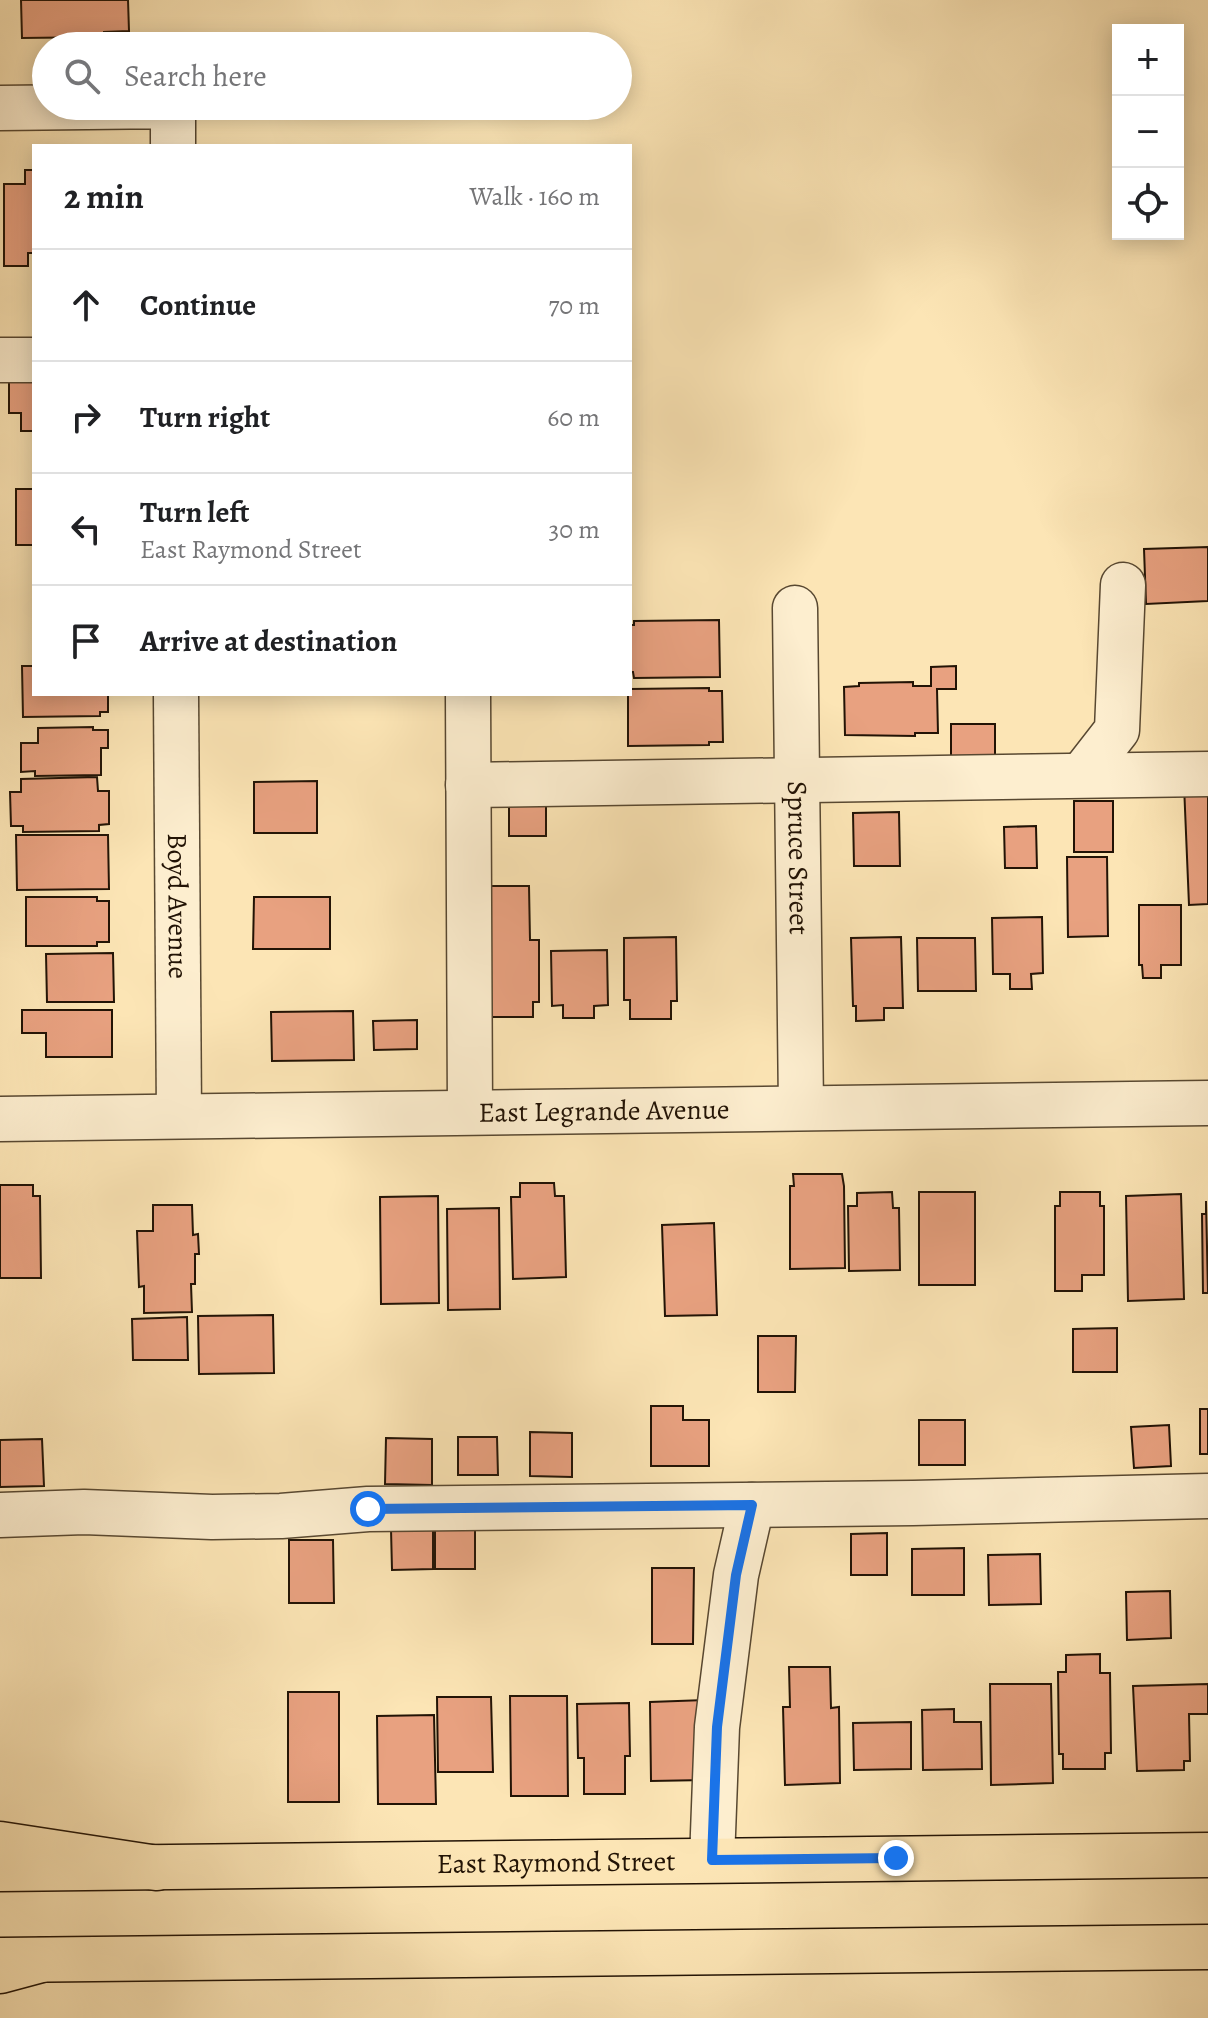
<!DOCTYPE html>
<html lang="en">
<head>
<meta charset="utf-8">
<style>
	:root { --surface:#fff; --page:#f2f2f2; --text:#202124; --muted:#757577; --line:#e0e0e0 }
	body { margin:0; font-family:Alegreya,serif; background:var(--page); color:var(--text) }
	.controls { position:absolute; right:24px; top:24px; display:grid; overflow:hidden; border-radius:0px; box-shadow:0 4px 20px #0003 }
	.controls button { width:72px; height:72px; display:grid; place-items:center; padding:0; border:0; border-bottom:2px solid var(--line); background:var(--surface); color:var(--text); font:40px sans-serif }
	.stop { position:absolute; width:24px; height:24px; margin:-18px; border:6px solid #1a73e8; border-radius:50%; background:#fff }
	.stop.end { background:#1a73e8; border-color:#fff; box-shadow:0 2px 8px #0008 }
	.list { margin:0; padding:0; list-style:none }
	h2 { display:flex; justify-content:space-between; align-items:center; height:104px; margin:0; padding:0 32px; font-size:34px }
	h2 small { font-size:26px; font-weight:400; color:var(--muted) }
	.list li { display:grid; grid-template-columns:52px 1fr auto; gap:24px; align-items:center; box-sizing:border-box; height:112px; padding:0 32px; border-top:2px solid var(--line) }
	.list b { display:block; font-size:30px; white-space:nowrap }
	.list p { margin:0; font-size:26px; white-space:nowrap; color:var(--muted) }
	.list em { font-size:26px; font-style:normal; color:var(--muted) }
	.icon { flex:none; width:44px; height:44px; fill:none; stroke:currentColor; stroke-width:2; stroke-linecap:round; stroke-linejoin:round }
	.map { position:relative; flex:none; width:1208px; height:2018px; overflow:hidden }
	.search { position:absolute; background:var(--surface); box-shadow:0 4px 20px #0003; left:32px; top:32px; width:600px; height:88px; display:flex; align-items:center; gap:20px; box-sizing:border-box; padding:0 28px; border-radius:44px; color:var(--muted); font-size:30px }
	.panel { position:absolute; background:var(--surface); box-shadow:0 4px 20px #0003; left:32px; top:144px; width:600px; height:552px; border-radius:0px }
	.map>svg:first-child { display:block }
	.building { fill:#e8a180; stroke:#221305; stroke-width:2 }
	.lines { fill:none; stroke-linecap:round; stroke-linejoin:round }
	.minor-casing { stroke:#584831; stroke-width:47 }
	.major-casing { stroke:#221305; stroke-width:47 }
	.highway-casing { stroke:#221305; stroke-width:47 }
	.minor { stroke:#fdeecf; stroke-width:44 }
	.major { stroke:#fce5b5; stroke-width:44 }
	.highway { stroke:#fce5b5; stroke-width:44 }
	.route { stroke:#1a73e8; stroke-width:10 }
	.labels { text-anchor:middle; dominant-baseline:central; stroke-width:6; stroke-linejoin:round; paint-order:stroke }
	.street-label { font-size:28px; fill:#221305; stroke:#fdeecf }
</style>
</head>
<body>
<div class="map">
<svg width="1208" height="2018" viewBox="0 0 1208 2018">
	<rect width="100%" height="100%" fill="#fce5b5"/>
	<filter id="stains"><feTurbulence type="fractalNoise" baseFrequency=".0025" numOctaves="4"/><feColorMatrix values="0 0 0 0 .2 0 0 0 0 .09 0 0 0 0 .02 0 0 0 .5 -.17"/></filter>
	<radialGradient id="worn" r=".72"><stop offset=".6" stop-color="#630" stop-opacity="0"/><stop offset="1" stop-color="#630" stop-opacity=".3"/></radialGradient>
	<!-- building -->
	<path class="building" d="M 21,0 L 128,0 L 129,31 L 104,32 L 104,37 L 22,38 Z
		M 25,170 L 34,170 L 34,253 L 28,253 L 28,266 L 4,266 L 4,184 L 25,184 Z
		M 9,380 L 34,380 L 34,431 L 21,431 L 21,413 L 9,413 Z
		M 16,489 L 34,489 L 34,545 L 16,545 Z
		M 1208,547 L 1208,601 L 1146,604 L 1144,549 Z
		M 719,620 L 720,677 L 634,678 L 633,672 L 630,672 L 630,625 L 634,625 L 634,621 Z
		M 22,666 L 34,666 L 34,694 L 108,694 L 108,712 L 100,712 L 100,716 L 23,717 Z
		M 956,666 L 956,689 L 937,689 L 938,733 L 915,733 L 915,736 L 845,735 L 844,687 L 859,686 L 859,683 L 913,682 L 913,686 L 931,686 L 931,667 Z
		M 709,688 L 709,691 L 722,691 L 723,742 L 709,742 L 709,745 L 628,746 L 628,694 L 630,694 L 630,689 Z
		M 951,724 L 995,724 L 995,763 L 951,764 Z
		M 93,727 L 93,730 L 108,730 L 108,748 L 101,748 L 101,775 L 35,776 L 35,771 L 21,772 L 21,743 L 38,743 L 38,728 Z
		M 97,777 L 98,791 L 109,791 L 109,824 L 99,825 L 99,831 L 23,832 L 23,826 L 11,826 L 10,792 L 21,792 L 21,779 Z
		M 317,781 L 317,833 L 254,833 L 254,782 Z
		M 1208,784 L 1208,904 L 1189,905 L 1184,785 Z
		M 509,800 L 546,800 L 546,836 L 509,836 Z
		M 1074,801 L 1113,801 L 1113,852 L 1074,852 Z
		M 899,812 L 900,866 L 854,866 L 853,813 Z
		M 1036,826 L 1037,868 L 1005,868 L 1004,827 Z
		M 16,835 L 108,835 L 109,889 L 17,890 Z
		M 1067,857 L 1107,857 L 1108,936 L 1068,937 Z
		M 484,886 L 529,886 L 530,940 L 539,940 L 539,1002 L 533,1002 L 533,1017 L 486,1017 Z
		M 26,897 L 97,897 L 97,901 L 109,901 L 109,942 L 97,942 L 97,946 L 26,946 Z
		M 254,897 L 330,897 L 330,949 L 253,949 Z
		M 1139,905 L 1181,905 L 1181,965 L 1161,965 L 1161,978 L 1143,978 L 1142,965 L 1139,965 Z
		M 1042,917 L 1043,973 L 1031,974 L 1032,989 L 1010,989 L 1010,974 L 993,974 L 992,918 Z
		M 676,937 L 677,1001 L 671,1001 L 671,1019 L 630,1019 L 630,1000 L 624,1000 L 624,938 Z
		M 901,937 L 903,1008 L 884,1008 L 884,1020 L 856,1021 L 856,1006 L 853,1006 L 851,938 Z
		M 917,938 L 975,938 L 976,991 L 918,991 Z
		M 607,950 L 608,1005 L 594,1006 L 594,1018 L 563,1018 L 563,1005 L 552,1006 L 551,951 Z
		M 113,953 L 114,1002 L 47,1002 L 46,954 Z
		M 22,1010 L 112,1010 L 112,1057 L 46,1057 L 46,1033 L 22,1033 Z
		M 353,1011 L 354,1060 L 272,1061 L 271,1012 Z
		M 417,1020 L 417,1049 L 374,1050 L 373,1021 Z
		M 793,1174 L 842,1174 L 844,1186 L 845,1268 L 790,1269 L 790,1186 L 794,1186 Z
		M 520,1183 L 554,1183 L 555,1196 L 564,1196 L 566,1277 L 513,1279 L 511,1197 L 520,1197 Z
		M 0,1185 L 33,1185 L 33,1196 L 40,1196 L 41,1278 L 0,1278 Z
		M 892,1192 L 893,1208 L 899,1208 L 900,1270 L 849,1271 L 848,1206 L 857,1206 L 857,1193 Z
		M 919,1192 L 975,1192 L 975,1285 L 919,1285 Z
		M 1060,1192 L 1100,1192 L 1100,1206 L 1104,1206 L 1104,1275 L 1082,1275 L 1082,1291 L 1055,1291 L 1055,1206 L 1060,1206 Z
		M 1181,1194 L 1184,1299 L 1128,1301 L 1126,1196 Z
		M 438,1196 L 439,1303 L 381,1304 L 380,1197 Z
		M 1206,1201 L 1208,1293 L 1203,1293 L 1202,1214 L 1206,1214 Z
		M 153,1205 L 192,1205 L 193,1235 L 198,1234 L 199,1254 L 195,1254 L 195,1284 L 191,1284 L 192,1312 L 144,1313 L 144,1286 L 139,1287 L 137,1231 L 153,1231 Z
		M 499,1208 L 500,1309 L 448,1310 L 447,1209 Z
		M 714,1223 L 717,1315 L 665,1316 L 662,1225 Z
		M 273,1315 L 274,1373 L 199,1374 L 198,1316 Z
		M 187,1317 L 188,1360 L 133,1360 L 132,1319 Z
		M 1117,1328 L 1117,1372 L 1073,1372 L 1073,1329 Z
		M 758,1336 L 796,1336 L 795,1392 L 758,1392 Z
		M 651,1406 L 683,1406 L 683,1420 L 709,1420 L 709,1466 L 651,1466 Z
		M 1200,1409 L 1208,1409 L 1208,1454 L 1200,1454 Z
		M 919,1420 L 965,1420 L 965,1465 L 919,1465 Z
		M 1169,1425 L 1171,1466 L 1134,1468 L 1131,1427 Z
		M 530,1432 L 572,1433 L 572,1477 L 530,1476 Z
		M 458,1437 L 497,1437 L 498,1475 L 458,1475 Z
		M 386,1438 L 432,1439 L 432,1485 L 385,1484 Z
		M 42,1439 L 44,1486 L 0,1487 L 0,1440 Z
		M 433,1528 L 433,1569 L 392,1570 L 391,1529 Z
		M 435,1529 L 475,1529 L 475,1569 L 435,1569 Z
		M 887,1533 L 887,1575 L 851,1575 L 851,1534 Z
		M 289,1540 L 333,1540 L 334,1603 L 289,1603 Z
		M 964,1548 L 964,1595 L 912,1595 L 912,1549 Z
		M 1040,1554 L 1041,1604 L 989,1605 L 988,1555 Z
		M 652,1568 L 694,1568 L 693,1644 L 652,1644 Z
		M 1170,1591 L 1171,1638 L 1127,1640 L 1126,1592 Z
		M 1100,1654 L 1100,1673 L 1110,1673 L 1111,1753 L 1105,1753 L 1105,1769 L 1063,1769 L 1063,1754 L 1059,1754 L 1058,1672 L 1066,1672 L 1066,1655 Z
		M 789,1667 L 830,1667 L 831,1708 L 839,1707 L 840,1783 L 785,1785 L 783,1707 L 790,1707 Z
		M 990,1684 L 1051,1684 L 1053,1783 L 991,1785 Z
		M 1208,1684 L 1208,1714 L 1189,1714 L 1190,1761 L 1184,1761 L 1184,1770 L 1137,1771 L 1133,1686 Z
		M 288,1692 L 339,1692 L 339,1802 L 288,1802 Z
		M 510,1696 L 567,1696 L 568,1796 L 511,1796 Z
		M 437,1697 L 491,1697 L 493,1772 L 438,1772 Z
		M 705,1700 L 706,1780 L 651,1781 L 650,1702 Z
		M 629,1703 L 630,1756 L 625,1756 L 625,1794 L 584,1794 L 584,1758 L 578,1758 L 577,1704 Z
		M 954,1709 L 954,1722 L 981,1722 L 982,1769 L 923,1770 L 922,1710 Z
		M 434,1715 L 436,1804 L 378,1804 L 377,1716 Z
		M 911,1722 L 911,1769 L 854,1770 L 853,1723 Z"/>
	<g class="lines">
		<defs>
			<g id="minor">
				<path d="M 0,108 L 173,106 L 173,146"/>
				<path d="M 0,360 L 34,360"/>
				<path id="s1" d="M 795,608 L 801,1107"/>
				<path id="s2" d="M 176,694 L 179,1116"/>
				<path d="M 468,694 L 470,1112"/>
				<path d="M 1082,775 L 1117,730 L 1123,585"/>
				<path d="M 468,785 L 1208,774"/>
				<path id="s3" d="M 0,1119 L 1208,1103"/>
				<path d="M 0,1515 L 84,1512 L 212,1517 L 281,1516 L 368,1509 L 913,1503 L 1208,1496"/>
				<path d="M 712,1860 L 717,1727 L 736,1575 L 752,1505"/>
			</g>
			<g id="major">
				<path id="s4" d="M 0,1869 L 1208,1855"/>
				<path d="M 2,1960 L 1208,1947"/>
			</g>
			<path id="highway" d="M 0,1844 L 157,1868
				M 0,1971 L 41,1960"/>
		</defs>
		<!-- minor casing -->
		<use href="#minor" class="minor-casing"/>
		<!-- major casing -->
		<use href="#major" class="major-casing"/>
		<!-- highway casing -->
		<use href="#highway" class="highway-casing"/>
		<!-- minor -->
		<use href="#minor" class="minor"/>
		<!-- major -->
		<use href="#major" class="major"/>
		<!-- highway -->
		<use href="#highway" class="highway"/>
	</g>
	<g class="lines">
		<!-- route -->
		<path class="route" d="M 368,1509 L 752,1505 L 736,1575 L 717,1727 L 712,1860 L 896,1858"/>
	</g>
	<g class="labels">
		<!-- street labels -->
		<g class="street-label">
			<text stroke="none"><textPath href="#s1" startOffset="250">Spruce Street</textPath></text>
			<text stroke="none"><textPath href="#s2" startOffset="212">Boyd Avenue</textPath></text>
			<text stroke="none"><textPath href="#s3" startOffset="604">East Legrande Avenue</textPath></text>
			<text stroke="none"><textPath href="#s4" startOffset="556">East Raymond Street</textPath></text>
		</g>
	</g>
	<rect width="100%" height="100%" filter="url(#stains)"/>
	<rect width="100%" height="100%" fill="url(#worn)"/>
</svg>
<div class="controls">
<button>+</button>
<button>−</button>
<button><svg class="icon" aria-label="locate" viewBox="0 0 24 24"><circle cx="12" cy="12" r="6"/><path d="M12 2v4M12 18v4M2 12h4M18 12h4"/></svg></button>
</div>
<div class="stop" style="left:368px;top:1509px"></div>
<div class="stop end" style="left:896px;top:1858px"></div>
<div class="search"><svg class="icon" aria-label="search" viewBox="0 0 24 24"><circle cx="10" cy="10" r="6"/><path d="M15 15l6 6"/></svg>Search here</div>
<section class="panel">
<h2>2 min<small>Walk · 160 m</small></h2>
<ul class="list">
<li><svg class="icon" aria-label="ahead" viewBox="0 0 24 24"><path d="M12 20V5M6 11l6-6 6 6"/></svg><div><b>Continue</b></div><em>70 m</em></li>
<li><svg class="icon" aria-label="right" viewBox="0 0 24 24"><path d="M7 20v-9h11M14 6l5 5-5 5"/></svg><div><b>Turn right</b></div><em>60 m</em></li>
<li><svg class="icon" aria-label="left" viewBox="0 0 24 24"><path d="M17 20v-9H6M10 6l-5 5 5 5"/></svg><div><b>Turn left</b><p>East Raymond Street</p></div><em>30 m</em></li>
<li><svg class="icon" aria-label="arrive" viewBox="0 0 24 24"><path d="M6 21V4h12l-3 4 3 4H6"/></svg><div><b>Arrive at destination</b></div></li>
</ul>
</section>
</div>
</body>
</html>
